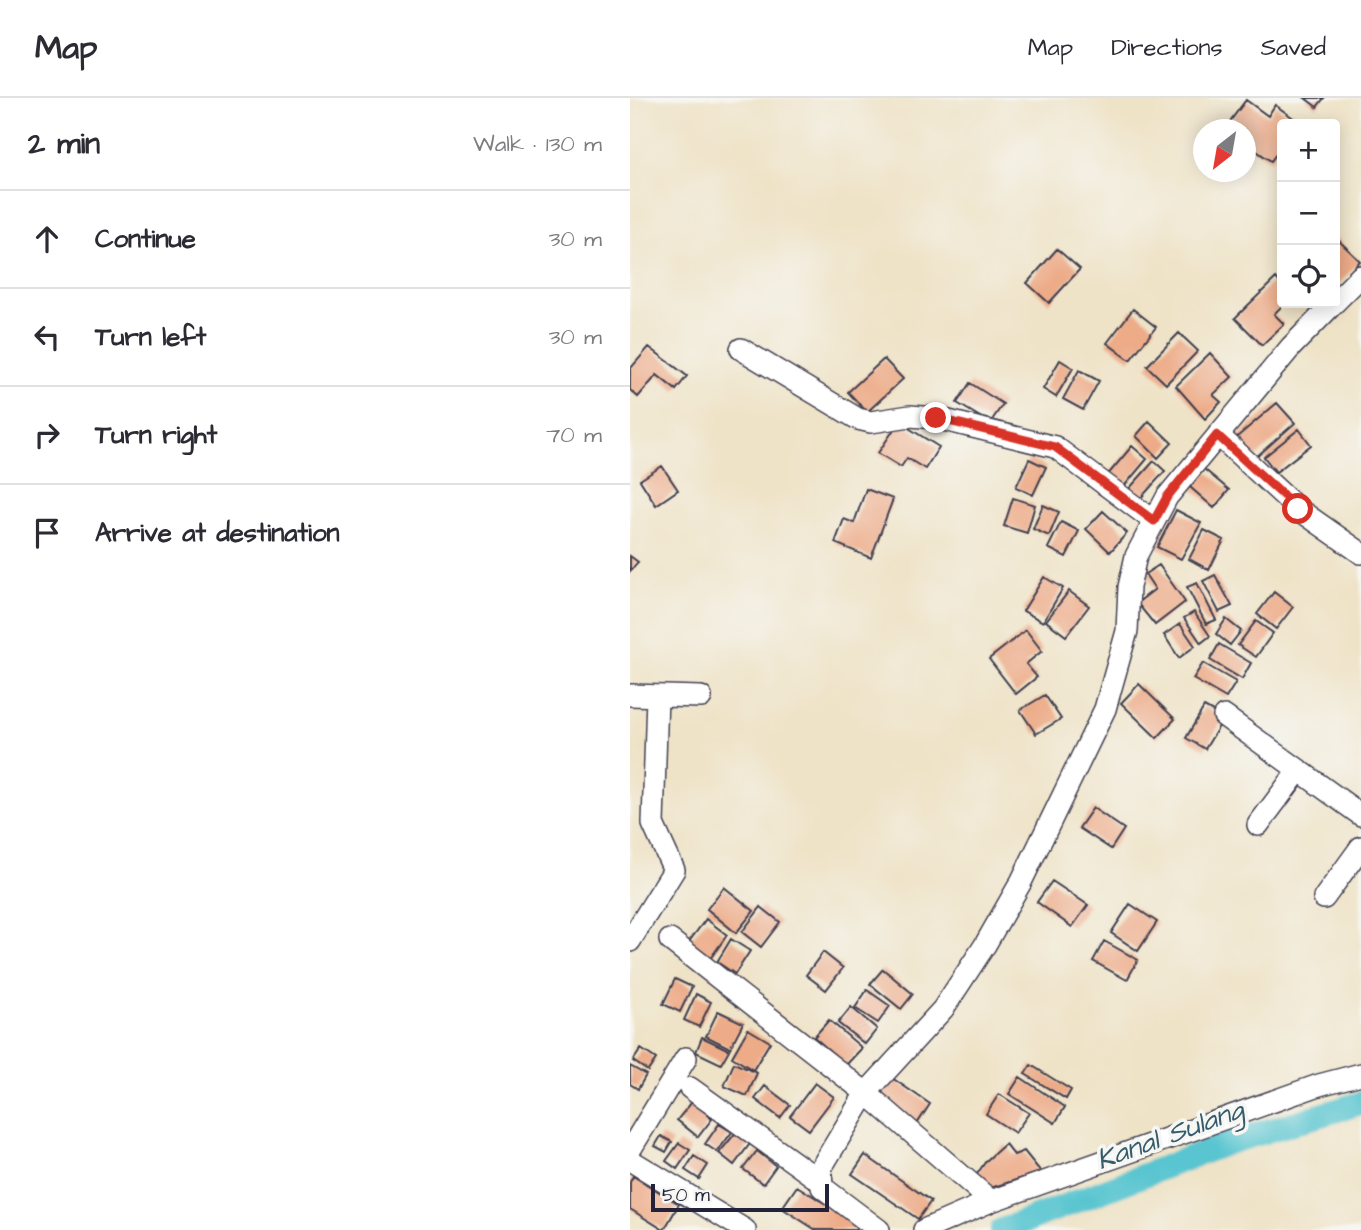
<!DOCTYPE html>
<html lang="en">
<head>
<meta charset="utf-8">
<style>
	:root { --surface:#fff; --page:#f7f7f7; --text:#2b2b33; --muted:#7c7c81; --line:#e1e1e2 }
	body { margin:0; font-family:"Architects Daughter",sans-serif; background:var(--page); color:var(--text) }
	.controls { position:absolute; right:21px; top:21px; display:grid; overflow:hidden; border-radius:7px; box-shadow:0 4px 18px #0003 }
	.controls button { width:63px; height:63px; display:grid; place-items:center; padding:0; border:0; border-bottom:2px solid var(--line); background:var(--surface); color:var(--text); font:35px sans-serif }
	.compass { position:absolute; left:563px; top:21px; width:63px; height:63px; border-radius:50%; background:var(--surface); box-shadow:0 4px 18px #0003; rotate:211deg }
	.scale { position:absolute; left:21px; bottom:18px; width:178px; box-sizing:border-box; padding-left:7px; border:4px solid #22223b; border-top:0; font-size:19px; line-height:24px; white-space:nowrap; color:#22223b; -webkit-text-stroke:5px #f6f6f2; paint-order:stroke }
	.stop { position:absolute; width:21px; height:21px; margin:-16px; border:5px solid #d93025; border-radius:50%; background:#fff }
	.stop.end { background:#d93025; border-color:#fff; box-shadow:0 2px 7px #0008 }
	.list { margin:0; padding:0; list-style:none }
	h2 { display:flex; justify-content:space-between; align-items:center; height:91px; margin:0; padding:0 28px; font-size:30px }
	h2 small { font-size:23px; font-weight:400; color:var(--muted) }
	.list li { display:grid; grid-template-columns:46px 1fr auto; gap:21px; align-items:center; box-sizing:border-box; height:98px; padding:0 28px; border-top:2px solid var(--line) }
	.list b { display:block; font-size:26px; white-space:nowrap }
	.list em { font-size:23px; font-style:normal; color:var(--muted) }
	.icon { flex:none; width:38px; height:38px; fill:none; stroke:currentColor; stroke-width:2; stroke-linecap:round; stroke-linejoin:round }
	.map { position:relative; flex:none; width:731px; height:1132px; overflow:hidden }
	header { display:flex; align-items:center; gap:42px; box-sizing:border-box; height:98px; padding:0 35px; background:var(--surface); border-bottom:2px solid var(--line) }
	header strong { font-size:33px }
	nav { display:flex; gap:38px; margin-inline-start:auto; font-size:24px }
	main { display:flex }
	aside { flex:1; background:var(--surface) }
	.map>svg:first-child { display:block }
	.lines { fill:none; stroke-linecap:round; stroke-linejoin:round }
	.canal { stroke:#58c5d0; stroke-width:24 }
	.building { fill:#edab88 }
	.minor-casing { stroke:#413f50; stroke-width:24 }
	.minor { stroke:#fff; stroke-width:21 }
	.route { stroke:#d93025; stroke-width:9 }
	.labels { text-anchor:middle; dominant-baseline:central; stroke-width:7; stroke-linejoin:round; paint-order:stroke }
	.water-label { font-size:28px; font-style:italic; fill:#355b6f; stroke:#f6f6f2 }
</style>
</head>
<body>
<header>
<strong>Map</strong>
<nav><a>Map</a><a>Directions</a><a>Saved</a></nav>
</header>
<main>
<aside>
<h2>2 min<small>Walk · 130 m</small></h2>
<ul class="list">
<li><svg class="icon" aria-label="ahead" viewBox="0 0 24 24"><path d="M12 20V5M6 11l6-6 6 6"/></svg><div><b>Continue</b></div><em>30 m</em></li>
<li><svg class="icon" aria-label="left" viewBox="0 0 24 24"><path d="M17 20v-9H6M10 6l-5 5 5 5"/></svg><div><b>Turn left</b></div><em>30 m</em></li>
<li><svg class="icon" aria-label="right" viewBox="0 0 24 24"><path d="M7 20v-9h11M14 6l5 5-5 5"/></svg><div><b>Turn right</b></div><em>70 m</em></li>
<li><svg class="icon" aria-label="arrive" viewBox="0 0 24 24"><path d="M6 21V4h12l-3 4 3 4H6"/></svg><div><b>Arrive at destination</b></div></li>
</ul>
</aside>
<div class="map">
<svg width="731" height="1132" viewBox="0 0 731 1132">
	<rect width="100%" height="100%" fill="#f6f6f2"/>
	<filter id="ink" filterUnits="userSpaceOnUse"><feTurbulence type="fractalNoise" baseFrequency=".0143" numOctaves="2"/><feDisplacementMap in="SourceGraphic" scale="14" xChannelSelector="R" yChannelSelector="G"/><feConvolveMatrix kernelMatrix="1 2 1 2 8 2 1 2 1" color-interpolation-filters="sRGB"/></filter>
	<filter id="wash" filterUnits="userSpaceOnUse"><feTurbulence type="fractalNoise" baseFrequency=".00686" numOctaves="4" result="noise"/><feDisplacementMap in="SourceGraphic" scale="28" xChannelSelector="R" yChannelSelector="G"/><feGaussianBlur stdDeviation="1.57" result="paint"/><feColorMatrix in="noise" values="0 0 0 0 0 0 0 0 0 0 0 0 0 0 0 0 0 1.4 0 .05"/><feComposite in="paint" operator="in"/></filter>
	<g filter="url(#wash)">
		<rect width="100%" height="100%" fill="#efe3c7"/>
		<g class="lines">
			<!-- canal -->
			<path class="canal" d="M 372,1132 L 597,1045 L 731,1005"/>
		</g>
		<g id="blocks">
			<!-- building -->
			<path class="building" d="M 675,0 L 694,0 L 687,9 Z
				M 616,2 L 638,18 L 645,7 L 669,24 L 652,26 L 652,48 L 641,63 L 615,45 L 615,32 L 595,30 Z
				M 705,139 L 730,163 L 705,190 Z
				M 427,151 L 450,171 L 419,205 L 397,185 Z
				M 646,180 L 652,187 L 652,205 L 655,205 L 644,216 L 654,226 L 632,247 L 605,220 Z
				M 503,211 L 526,229 L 500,262 L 477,245 Z
				M 549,235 L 568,253 L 536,286 L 517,268 Z
				M 19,249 L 57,278 L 46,292 L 27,277 L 8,299 L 0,292 L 0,271 Z
				M 580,255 L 602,279 L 583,297 L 591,304 L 575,321 L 546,288 Z
				M 254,261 L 273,281 L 237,314 L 218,294 Z
				M 430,262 L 443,270 L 426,299 L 413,291 Z
				M 449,272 L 469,283 L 453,312 L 433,301 Z
				M 340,285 L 373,306 L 360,325 L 327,305 Z
				M 647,305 L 665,325 L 625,360 L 607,339 Z
				M 519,323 L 542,345 L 528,360 L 506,338 Z
				M 269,324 L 309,349 L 295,371 L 277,360 L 271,369 L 248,355 Z
				M 669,331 L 681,347 L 646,374 L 634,359 Z
				M 502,348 L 517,361 L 491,392 L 476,379 Z
				M 399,361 L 416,369 L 403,397 L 386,389 Z
				M 524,363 L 535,373 L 509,402 L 498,392 Z
				M 32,368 L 48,392 L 26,407 L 10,382 Z
				M 574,371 L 599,392 L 584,410 L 560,389 Z
				M 236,391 L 263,401 L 241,460 L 205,445 L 214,421 L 224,425 Z
				M 383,400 L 405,407 L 397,435 L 374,428 Z
				M 413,407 L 429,414 L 419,438 L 403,431 Z
				M 546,412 L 571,425 L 551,461 L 527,449 Z
				M 473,413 L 497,435 L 480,454 L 456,431 Z
				M 431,424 L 449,433 L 436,459 L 418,450 Z
				M 574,432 L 594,442 L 579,472 L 559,461 Z
				M 0,458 L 8,464 L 0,473 Z
				M 529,467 L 555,504 L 525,527 L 507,505 L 525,491 L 515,476 Z
				M 585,477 L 602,508 L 589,514 L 573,483 Z
				M 414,479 L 433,490 L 413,524 L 393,513 Z
				M 567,485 L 586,522 L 576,526 L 557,489 Z
				M 439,493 L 459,508 L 436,538 L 416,523 Z
				M 644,494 L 663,509 L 646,531 L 627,516 Z
				M 564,514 L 580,538 L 571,545 L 554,520 Z
				M 596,521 L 611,533 L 600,547 L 586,536 Z
				M 626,523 L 643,535 L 626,559 L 608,547 Z
				M 550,526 L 565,548 L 549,560 L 534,537 Z
				M 396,532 L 412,553 L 396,566 L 407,579 L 386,596 L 359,561 Z
				M 589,546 L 621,565 L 612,581 L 580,562 Z
				M 573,565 L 606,584 L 596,600 L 563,581 Z
				M 509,586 L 545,621 L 527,640 L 491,605 Z
				M 415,597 L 431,621 L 406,636 L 390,612 Z
				M 574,609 L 594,620 L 575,651 L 556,640 Z
				M 463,710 L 494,731 L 481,751 L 449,730 Z
				M 422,783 L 458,807 L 442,829 L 407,804 Z
				M 94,789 L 124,813 L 106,835 L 77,811 Z
				M 500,806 L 527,824 L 508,853 L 481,835 Z
				M 131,809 L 150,824 L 131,849 L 112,834 Z
				M 76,821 L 97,837 L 77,865 L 55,849 Z
				M 101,841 L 120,853 L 105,876 L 87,864 Z
				M 474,843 L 508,862 L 497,882 L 463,863 Z
				M 193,854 L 213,870 L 196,892 L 176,877 Z
				M 253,871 L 283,896 L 271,911 L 240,886 Z
				M 45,881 L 62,889 L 50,914 L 33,906 Z
				M 237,892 L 260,908 L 248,925 L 225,910 Z
				M 66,896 L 81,904 L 69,929 L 54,922 Z
				M 221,909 L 247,931 L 235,946 L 208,925 Z
				M 88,913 L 113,925 L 100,950 L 76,938 Z
				M 199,922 L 232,950 L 216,967 L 184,939 Z
				M 118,931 L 140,944 L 123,972 L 102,959 Z
				M 72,939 L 99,952 L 91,966 L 66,954 Z
				M 11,951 L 26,961 L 18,973 L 3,963 Z
				M 104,965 L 127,975 L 117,998 L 94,988 Z
				M 401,967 L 441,992 L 436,1001 L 395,976 Z
				M 0,968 L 16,977 L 8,991 L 0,986 Z
				M 390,979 L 435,1009 L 425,1025 L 379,996 Z
				M 262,980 L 300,1006 L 287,1026 L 248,999 Z
				M 185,985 L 204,999 L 179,1032 L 160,1018 Z
				M 135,988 L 160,1007 L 150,1020 L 125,1001 Z
				M 369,996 L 399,1015 L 385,1035 L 356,1016 Z
				M 67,998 L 82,1010 L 77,1017 L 82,1021 L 68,1039 L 47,1022 Z
				M 89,1026 L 102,1034 L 87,1054 L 75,1046 Z
				M 108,1032 L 122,1043 L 104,1067 L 89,1055 Z
				M 31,1038 L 42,1044 L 36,1054 L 25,1048 Z
				M 49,1045 L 60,1052 L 47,1071 L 36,1063 Z
				M 375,1046 L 384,1057 L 394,1053 L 411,1074 L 357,1091 L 343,1082 L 356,1063 Z
				M 127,1053 L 146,1068 L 133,1086 L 113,1071 Z
				M 235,1057 L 301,1103 L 288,1121 L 222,1076 Z
				M 64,1058 L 78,1067 L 69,1081 L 55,1072 Z
				M 3,1078 L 49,1106 L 34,1132 L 0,1111 L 0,1084 Z
				M 167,1088 L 229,1127 L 226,1132 L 186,1132 L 152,1110 Z"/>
		</g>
	</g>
	<g filter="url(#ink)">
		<use href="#blocks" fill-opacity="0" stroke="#413f50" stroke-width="2"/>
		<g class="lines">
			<defs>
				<path id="minor" d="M 705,204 L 731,178
					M 111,251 L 228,321 L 241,324 L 280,318 L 306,320 L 425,349 L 524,423
					M 588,337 L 668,411 L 731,455
					M 0,597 L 71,599
					M 594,618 L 731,717
					M 628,727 L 669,672
					M 694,800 L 731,749
					M 40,842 L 236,995 L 361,1103
					M 0,843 L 44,772 L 23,726 L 27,598
					M 60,990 L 190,1083
					M 0,1052 L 56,960
					M 0,1062 L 115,1132
					M 249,1132 L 192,1089 L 191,1070 L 236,995 L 313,911 L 355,847 L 391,784 L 475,611 L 497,533 L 499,489 L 506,458 L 537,399 L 661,249 L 704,205
					M 294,1132 L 361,1103 L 689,987 L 731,976"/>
			</defs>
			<!-- minor casing -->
			<use href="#minor" class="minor-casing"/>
			<!-- minor -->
			<use href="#minor" class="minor"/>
		</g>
	</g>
	<g class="lines" filter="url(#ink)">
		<!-- route -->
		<path class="route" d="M 306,320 L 425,349 L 524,423 L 537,399 L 587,337 L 668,411"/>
	</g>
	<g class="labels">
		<!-- water labels -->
		<g class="water-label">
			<text transform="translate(540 1037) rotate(-20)">Kanal Sulang</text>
		</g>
	</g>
</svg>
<div class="controls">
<button>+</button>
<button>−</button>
<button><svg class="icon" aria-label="locate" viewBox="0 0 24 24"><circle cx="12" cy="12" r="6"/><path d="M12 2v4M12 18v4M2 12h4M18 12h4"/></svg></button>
</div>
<svg class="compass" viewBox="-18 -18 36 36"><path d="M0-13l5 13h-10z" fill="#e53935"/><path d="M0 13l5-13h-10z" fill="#7c7c81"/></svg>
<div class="scale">50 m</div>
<div class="stop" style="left:668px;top:411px"></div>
<div class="stop end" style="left:306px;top:320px"></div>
</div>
</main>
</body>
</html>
